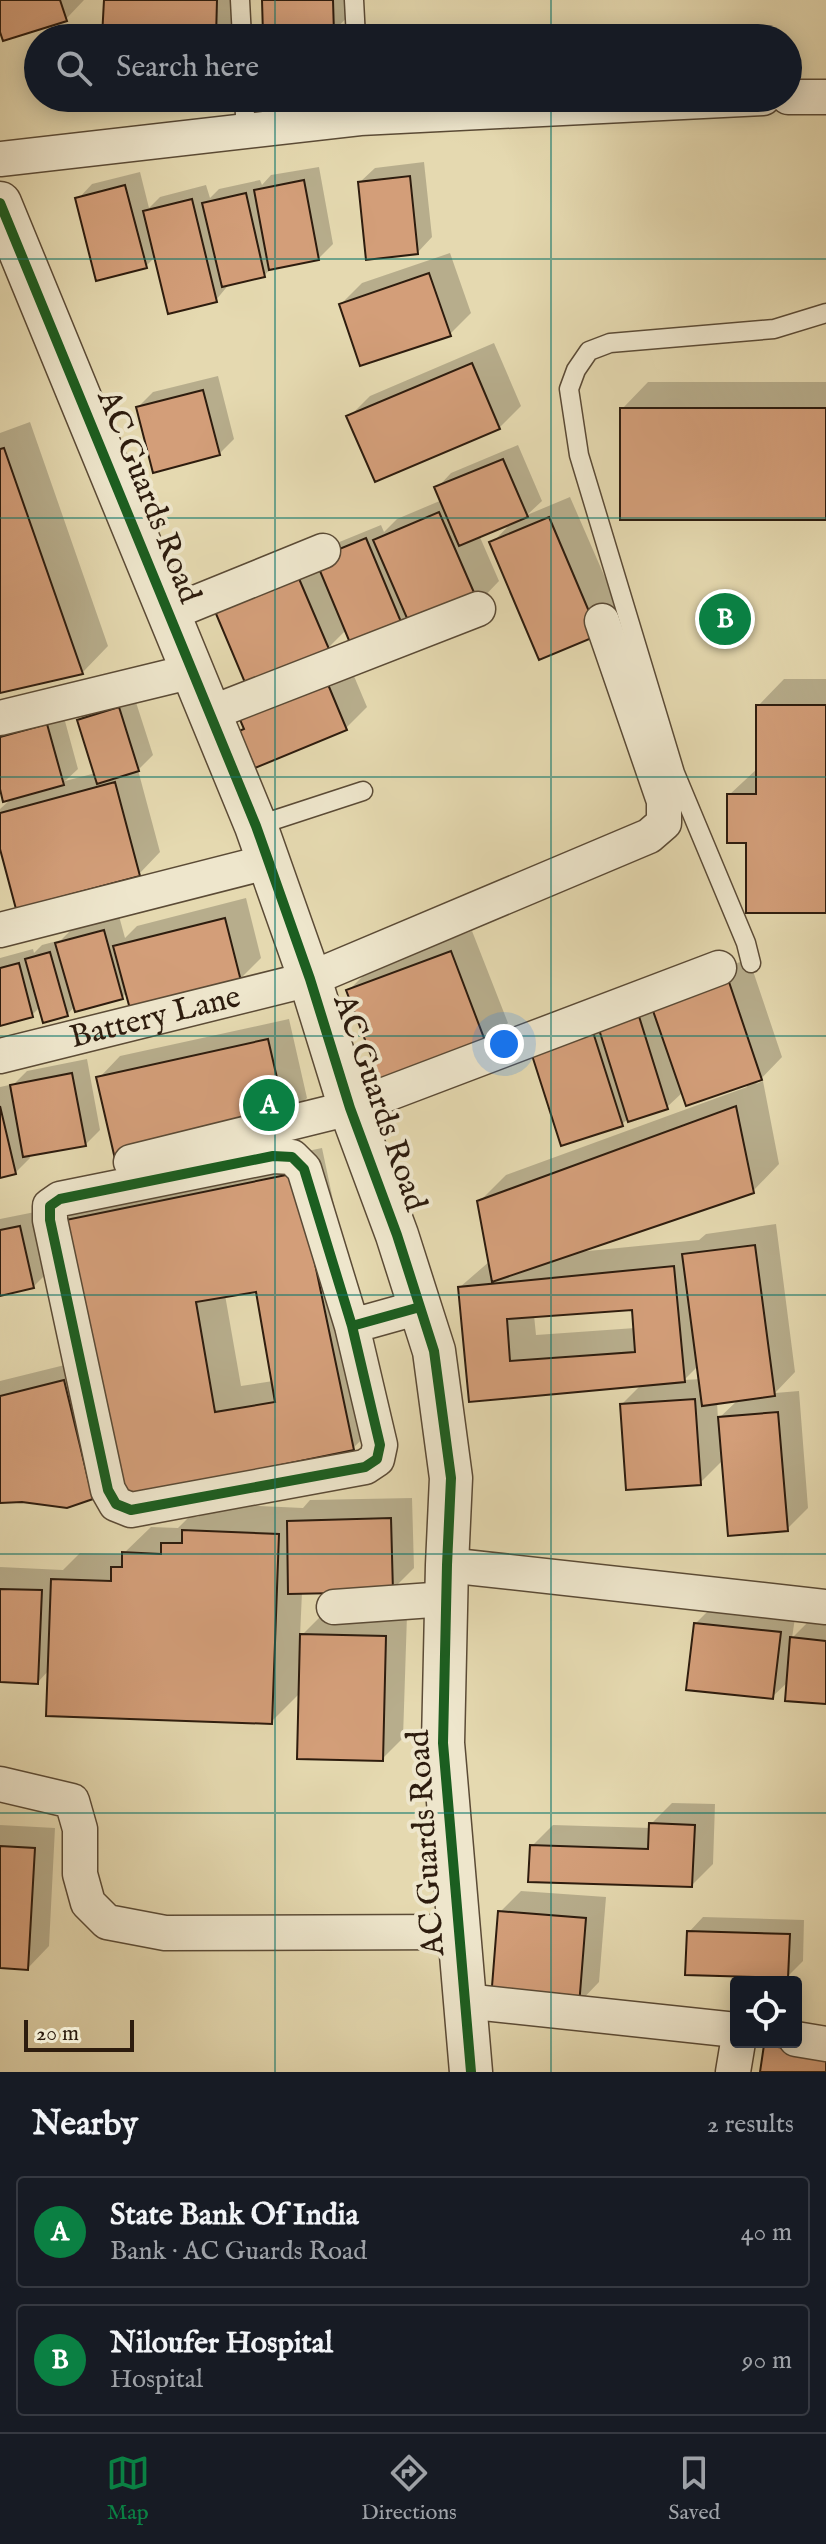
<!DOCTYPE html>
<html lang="en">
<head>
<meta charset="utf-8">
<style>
	:root { --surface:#171b24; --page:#242831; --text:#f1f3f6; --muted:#9ea1a6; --line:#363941; --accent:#0b8043 }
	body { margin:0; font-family:"IM FELL English",serif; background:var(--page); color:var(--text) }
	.controls { position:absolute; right:24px; bottom:24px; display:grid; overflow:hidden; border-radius:8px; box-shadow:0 4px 20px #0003 }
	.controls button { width:72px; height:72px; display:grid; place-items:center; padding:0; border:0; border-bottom:2px solid var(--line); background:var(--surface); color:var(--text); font:40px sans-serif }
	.scale { position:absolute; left:24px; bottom:20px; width:110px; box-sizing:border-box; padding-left:8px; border:4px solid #2d1c0e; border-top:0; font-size:22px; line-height:28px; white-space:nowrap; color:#2d1c0e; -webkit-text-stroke:6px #eee6cc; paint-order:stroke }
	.you { position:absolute; left:504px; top:1044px; width:28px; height:28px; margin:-20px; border:6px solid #fff; border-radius:50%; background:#1a73e8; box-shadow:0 0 0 12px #1a73e833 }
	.badge { display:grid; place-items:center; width:52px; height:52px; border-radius:50%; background:var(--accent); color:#fff; font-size:26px; font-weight:700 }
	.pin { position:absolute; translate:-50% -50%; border:4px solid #fff; box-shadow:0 2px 8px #0006 }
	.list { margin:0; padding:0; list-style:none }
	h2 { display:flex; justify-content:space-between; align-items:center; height:104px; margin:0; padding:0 32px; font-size:34px }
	h2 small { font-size:26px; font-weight:400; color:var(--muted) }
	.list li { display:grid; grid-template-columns:52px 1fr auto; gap:24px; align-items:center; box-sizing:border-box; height:112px; margin:0 16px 16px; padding:0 16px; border:2px solid var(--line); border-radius:8px }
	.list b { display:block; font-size:30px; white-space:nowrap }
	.list p { margin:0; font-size:26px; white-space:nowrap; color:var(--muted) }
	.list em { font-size:26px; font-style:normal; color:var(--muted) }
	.icon { flex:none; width:44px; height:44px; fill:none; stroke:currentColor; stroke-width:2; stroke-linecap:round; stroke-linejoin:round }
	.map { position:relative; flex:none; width:826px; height:2072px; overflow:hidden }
	.search { position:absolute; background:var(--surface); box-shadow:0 4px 20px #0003; left:24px; right:24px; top:24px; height:88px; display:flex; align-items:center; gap:20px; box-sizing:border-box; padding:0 28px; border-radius:44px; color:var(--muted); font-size:30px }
	.sheet { height:360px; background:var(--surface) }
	nav { display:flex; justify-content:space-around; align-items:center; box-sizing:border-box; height:112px; border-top:2px solid var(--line); background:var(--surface); font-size:22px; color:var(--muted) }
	nav a { display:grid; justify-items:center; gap:4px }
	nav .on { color:var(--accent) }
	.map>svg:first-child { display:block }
	.shadow { fill:#0003; fill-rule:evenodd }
	.building { fill:#d39e79; stroke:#2d1c0e; stroke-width:2; fill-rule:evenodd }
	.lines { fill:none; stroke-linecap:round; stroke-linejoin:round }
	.service-casing { stroke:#5b4b36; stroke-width:21 }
	.minor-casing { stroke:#5b4b36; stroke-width:37 }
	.tertiary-casing { stroke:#5b4b36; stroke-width:45 }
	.service { stroke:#eee6cc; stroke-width:18 }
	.minor { stroke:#eee6cc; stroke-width:34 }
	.tertiary { stroke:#eee6cc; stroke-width:42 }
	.cycleway-casing { stroke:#eee6cc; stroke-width:15 }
	.cycleway { stroke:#1b5e20; stroke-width:10 }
	.grid { fill:none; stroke:#0f766e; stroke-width:2; stroke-opacity:0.55 }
	.labels { text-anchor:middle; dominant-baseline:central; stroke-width:8; stroke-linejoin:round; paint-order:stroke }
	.street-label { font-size:32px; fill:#2d1c0e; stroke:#eee6cc }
</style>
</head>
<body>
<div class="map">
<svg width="826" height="2072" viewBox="0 0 826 2072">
	<rect width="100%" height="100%" fill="#e5d9b0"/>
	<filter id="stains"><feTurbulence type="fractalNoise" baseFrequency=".0025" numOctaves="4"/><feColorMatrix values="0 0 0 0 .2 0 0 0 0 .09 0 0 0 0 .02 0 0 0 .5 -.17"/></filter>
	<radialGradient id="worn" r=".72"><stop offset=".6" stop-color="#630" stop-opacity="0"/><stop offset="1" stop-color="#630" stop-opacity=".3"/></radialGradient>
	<!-- shadow -->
	<path class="shadow" d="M 0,0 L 84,0 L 66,19 L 0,26 Z
		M 106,0 L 237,0 L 236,20 L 218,38 L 104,35 Z
		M 264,0 L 354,0 L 354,10 L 333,32 Z
		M 424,162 L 432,237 L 418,252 L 360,182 L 375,168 Z
		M 319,167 L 333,244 L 318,259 L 272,267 L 264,276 L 230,283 L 216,300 L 156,256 L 146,266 L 78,199 L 92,184 L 140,172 L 149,208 L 160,197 L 206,185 L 210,198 L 219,189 L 260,180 L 262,185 L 271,175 Z
		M 450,253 L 471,313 L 450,334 L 341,304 L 362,283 Z
		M 494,343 L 521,406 L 499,428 L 349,417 L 370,396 Z
		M 218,376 L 234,439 L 219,454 L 138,407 L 153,392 Z
		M 648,382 L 826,382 L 826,518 L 622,409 Z
		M 30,422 L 108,646 L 82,673 L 0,691 L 0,433 Z
		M 518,445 L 542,501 L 527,515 L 570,497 L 620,612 L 598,633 L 492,543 L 513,521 L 479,535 L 499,581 L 478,603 L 414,629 L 347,629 L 328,648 L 216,610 L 332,545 L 381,525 L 384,532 L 397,519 L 442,500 L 437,488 L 451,473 Z
		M 343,650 L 367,707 L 346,728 L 245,728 Z
		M 784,679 L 826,679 L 826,911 L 748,841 L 729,795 L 758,768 L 758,706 Z
		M 133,693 L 153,755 L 138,770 L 160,852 L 139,874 L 0,841 L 0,809 L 12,798 L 0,782 L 0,730 L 62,710 L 78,769 L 65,781 L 96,773 L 79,720 L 94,705 Z
		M 246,898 L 261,958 L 240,979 L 127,992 L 122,998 L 75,1006 L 67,1015 L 40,1007 L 32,1015 L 0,1024 L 0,958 L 33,949 L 34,953 L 42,945 L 61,940 L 73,928 L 119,916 L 125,938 L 137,926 Z
		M 472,931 L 508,1023 L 486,1045 L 348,991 L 370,969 Z
		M 749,959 L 782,1057 L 756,1084 L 763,1081 L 779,1164 L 753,1191 L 578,1252 L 699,1240 L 706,1234 L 776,1224 L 795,1372 L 775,1393 L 799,1391 L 808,1508 L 787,1529 L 724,1459 L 700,1483 L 622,1404 L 642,1384 L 471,1400 L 460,1287 L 490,1261 L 479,1202 L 506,1175 L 747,1087 L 746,1083 L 683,1092 L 667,1107 L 629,1118 L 622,1124 L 533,1049 L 675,984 ZM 634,1308 L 635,1328 L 536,1335 L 534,1315 ZM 699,1365 L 701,1379 L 684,1380 ZM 739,1399 L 718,1419 L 717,1402 Z
		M 289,1019 L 307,1098 L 286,1120 L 99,1078 L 120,1056 Z
		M 87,1059 L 100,1130 L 85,1145 L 29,1154 L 30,1158 L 15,1173 L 0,1176 L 0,1087 L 14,1084 L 27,1071 Z
		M 322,1148 L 380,1422 L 353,1448 L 116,1474 L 92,1497 L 0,1501 L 0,1381 L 85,1360 L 63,1222 L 90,1196 ZM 258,1290 L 273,1381 L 241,1386 L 225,1295 Z
		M 35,1212 L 48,1272 L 33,1287 L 0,1294 L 0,1219 Z
		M 412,1498 L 414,1568 L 392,1590 L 302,1592 L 300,1637 L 324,1613 L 407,1615 L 403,1738 L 382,1759 L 300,1693 L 271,1722 L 50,1669 L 38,1682 L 0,1680 L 0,1567 L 63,1570 L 80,1553 L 123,1554 L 151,1527 L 178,1528 L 189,1517 L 198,1517 L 211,1504 L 303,1508 L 310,1500 Z
		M 710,1609 L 795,1618 L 792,1638 L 807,1623 L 826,1625 L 826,1702 L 789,1681 L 772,1697 L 695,1624 Z
		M 672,1803 L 715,1804 L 713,1864 L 692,1885 L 532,1846 L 553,1825 L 651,1828 L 651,1824 Z
		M 0,1825 L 55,1828 L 49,1946 L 28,1968 L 0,1966 Z
		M 521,1891 L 606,1897 L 599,1982 L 578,2004 L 500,1912 Z
		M 703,1917 L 804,1920 L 803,1961 L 788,1976 L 689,1932 Z
		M 770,2042 L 796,2042 L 826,2072 L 762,2072 L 766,2046 Z"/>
	<!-- building -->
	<path class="building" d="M 0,0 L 60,0 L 67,21 L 3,41 L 0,32 Z
		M 104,0 L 217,0 L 216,38 L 102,37 Z
		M 262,0 L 333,0 L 334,34 L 263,35 Z
		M 410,176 L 418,254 L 366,260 L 358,182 Z
		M 304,180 L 319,260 L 269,270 L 254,190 Z
		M 125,185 L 147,268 L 96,281 L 75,198 Z
		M 246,193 L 265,277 L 222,287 L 202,203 Z
		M 192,199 L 217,302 L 168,314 L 143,211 Z
		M 429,273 L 451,336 L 360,366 L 339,304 Z
		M 472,363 L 500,429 L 375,482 L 346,416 Z
		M 203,390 L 220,455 L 153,473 L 136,407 Z
		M 620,408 L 826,408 L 826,520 L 620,520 Z
		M 4,448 L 83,674 L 0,693 L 0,449 Z
		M 503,459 L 528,517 L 459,546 L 434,487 Z
		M 439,512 L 479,604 L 413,632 L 373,540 Z
		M 549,517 L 599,635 L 539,660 L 489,542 Z
		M 366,538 L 404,629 L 353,650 L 315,559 Z
		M 297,574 L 329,649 L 246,685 L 214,609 Z
		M 322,670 L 347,730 L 255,768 L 239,731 L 244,729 L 238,715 Z
		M 756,705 L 826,705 L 826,913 L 746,913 L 746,843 L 727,843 L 727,794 L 756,794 Z
		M 119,707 L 139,771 L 97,784 L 77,720 Z
		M 47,724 L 64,785 L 3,802 L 0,789 L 0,737 Z
		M 115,782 L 140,876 L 16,909 L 0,849 L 0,813 Z
		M 225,918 L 241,981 L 130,1009 L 113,946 Z
		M 104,930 L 123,999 L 75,1012 L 55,943 Z
		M 451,951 L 487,1046 L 383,1087 L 346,990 Z
		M 50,952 L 68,1016 L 43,1023 L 25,959 Z
		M 19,963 L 33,1017 L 0,1026 L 0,968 Z
		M 728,979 L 762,1080 L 686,1106 L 651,1005 Z
		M 637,1010 L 668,1109 L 628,1122 L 597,1023 Z
		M 592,1029 L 623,1126 L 561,1146 L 530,1049 Z
		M 268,1039 L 287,1121 L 115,1159 L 96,1077 Z
		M 72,1073 L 86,1146 L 23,1157 L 10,1085 Z
		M 0,1106 L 16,1174 L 0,1178 Z
		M 736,1106 L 754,1193 L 492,1282 L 477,1201 Z
		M 296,1173 L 354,1450 L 119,1498 L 61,1221 ZM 256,1292 L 275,1402 L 215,1412 L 196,1302 Z
		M 20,1226 L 34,1288 L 0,1296 L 0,1230 Z
		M 755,1245 L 775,1396 L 702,1406 L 682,1254 Z
		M 674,1266 L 685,1382 L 469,1402 L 458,1287 ZM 632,1310 L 635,1352 L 510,1361 L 507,1319 Z
		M 64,1380 L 93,1499 L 67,1508 L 22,1502 L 0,1503 L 0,1396 Z
		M 695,1399 L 701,1485 L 626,1490 L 620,1404 Z
		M 778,1412 L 788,1531 L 728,1536 L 718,1417 Z
		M 391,1518 L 393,1592 L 288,1594 L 287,1521 Z
		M 182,1530 L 279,1534 L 272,1724 L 46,1716 L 51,1579 L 111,1581 L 111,1567 L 122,1567 L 122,1552 L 161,1554 L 161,1543 L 182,1543 Z
		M 0,1589 L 42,1590 L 38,1684 L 0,1682 Z
		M 694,1623 L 781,1632 L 773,1699 L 686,1690 Z
		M 300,1634 L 386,1636 L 383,1761 L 297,1759 Z
		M 790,1637 L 826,1641 L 826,1704 L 785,1701 Z
		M 649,1823 L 695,1825 L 692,1887 L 528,1882 L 530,1845 L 648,1849 Z
		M 0,1846 L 35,1848 L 28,1970 L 0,1968 Z
		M 498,1911 L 586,1918 L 579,2006 L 491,1999 Z
		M 687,1931 L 790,1934 L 788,1978 L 685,1975 Z
		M 764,2045 L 826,2054 L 826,2072 L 760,2072 Z"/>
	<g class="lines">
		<defs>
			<path id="service" d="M 240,0 L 242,38
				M 354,0 L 356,38
				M 244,98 L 246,132
				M 256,826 L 363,791
				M 751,963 L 746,943 L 675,773 L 579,455 L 569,389 L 576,370 L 589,351 L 610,343 L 774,329 L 826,313"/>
			<g id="minor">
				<path d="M 788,97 L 826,97"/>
				<path d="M 0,159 L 360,118 L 763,98"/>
				<path d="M 168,614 L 323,551"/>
				<path d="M 211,713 L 478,609"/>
				<path d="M 0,718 L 193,671"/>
				<path d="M 0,930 L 267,862"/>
				<path id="s1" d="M 0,1056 L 310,979 L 649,836 L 664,823 L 664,801 L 602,621"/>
				<path d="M 131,1162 L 350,1108 L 719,968"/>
				<path d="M 352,1326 L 380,1445 L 377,1459 L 365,1467 L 131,1510 L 116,1504 L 108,1490 L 50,1220 L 50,1206 L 60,1199 L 273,1156 L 292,1157 L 304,1169 L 352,1326 L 420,1307"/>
				<path d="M 447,1565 L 826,1607"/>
				<path d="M 334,1607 L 446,1599"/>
				<path d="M 0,1784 L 72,1801 L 80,1829 L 80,1874 L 88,1903 L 107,1922 L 165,1933 L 459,1932"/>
				<path d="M 465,2001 L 736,2030"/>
				<path d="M 796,2039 L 826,2044"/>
				<path d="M 733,2072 L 738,2042"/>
			</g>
			<path id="tertiary" d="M 0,203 L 256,826 L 310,979 L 350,1108 L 397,1235 L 434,1351 L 451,1478 L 447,1565 L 443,1743 L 471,2072"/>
		</defs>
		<!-- service casing -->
		<use href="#service" class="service-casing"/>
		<!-- minor casing -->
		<use href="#minor" class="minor-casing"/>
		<!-- tertiary casing -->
		<use href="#tertiary" class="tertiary-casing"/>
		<!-- service -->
		<use href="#service" class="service"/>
		<!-- minor -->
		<use href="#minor" class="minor"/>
		<!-- tertiary -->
		<use href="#tertiary" class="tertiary"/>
		<defs>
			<path id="cycleway" d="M 0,203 L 256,826 L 310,979 L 350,1108 L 397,1235 L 434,1351 L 451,1478 L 447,1565 L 443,1743 L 471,2072
				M 352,1326 L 380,1445 L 377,1459 L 365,1467 L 131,1510 L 116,1504 L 108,1490 L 50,1220 L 50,1206 L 60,1199 L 273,1156 L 292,1157 L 304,1169 L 352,1326 L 420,1307"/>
		</defs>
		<!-- cycleway casing -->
		<use href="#cycleway" class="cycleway-casing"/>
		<!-- cycleway -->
		<use href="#cycleway" class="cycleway"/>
	</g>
	<!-- grid -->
	<path class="grid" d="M 275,0 L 275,38M 551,0 L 551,38M 275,98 L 275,2072M 551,98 L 551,2072M 0,259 L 826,259M 0,518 L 826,518M 0,777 L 826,777M 0,1036 L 826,1036M 0,1295 L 826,1295M 0,1554 L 826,1554M 0,1813 L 826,1813"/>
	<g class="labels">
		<!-- street labels -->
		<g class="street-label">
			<text transform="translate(148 497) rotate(68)">AC Guards Road</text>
			<text stroke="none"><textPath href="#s1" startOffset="160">Battery Lane</textPath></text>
			<text transform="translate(379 1103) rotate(71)">AC Guards Road</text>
			<text transform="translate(427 1843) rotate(-94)">AC Guards Road</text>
		</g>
	</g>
	<rect width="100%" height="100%" filter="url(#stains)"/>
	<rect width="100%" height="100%" fill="url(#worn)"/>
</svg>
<div class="controls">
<button><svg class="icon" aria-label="locate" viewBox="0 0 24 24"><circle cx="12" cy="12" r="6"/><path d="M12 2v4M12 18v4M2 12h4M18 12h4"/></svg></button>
</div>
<div class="scale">20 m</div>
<div class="you"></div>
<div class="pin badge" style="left:269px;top:1105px">A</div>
<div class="pin badge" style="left:725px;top:619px">B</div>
<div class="search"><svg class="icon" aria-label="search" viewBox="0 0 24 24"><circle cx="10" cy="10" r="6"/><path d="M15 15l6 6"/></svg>Search here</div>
</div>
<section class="sheet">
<h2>Nearby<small>2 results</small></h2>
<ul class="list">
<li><span class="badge">A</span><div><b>State Bank Of India</b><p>Bank · AC Guards Road</p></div><em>40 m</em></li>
<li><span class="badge">B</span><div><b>Niloufer Hospital</b><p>Hospital</p></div><em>90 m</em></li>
</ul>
</section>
<nav>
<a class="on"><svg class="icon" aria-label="map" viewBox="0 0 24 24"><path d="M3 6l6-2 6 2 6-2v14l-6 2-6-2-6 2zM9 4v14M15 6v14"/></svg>Map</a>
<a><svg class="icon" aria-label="directions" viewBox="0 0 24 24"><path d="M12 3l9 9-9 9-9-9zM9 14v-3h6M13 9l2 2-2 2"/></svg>Directions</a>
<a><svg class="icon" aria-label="saved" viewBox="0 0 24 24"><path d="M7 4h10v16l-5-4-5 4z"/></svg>Saved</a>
</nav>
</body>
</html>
